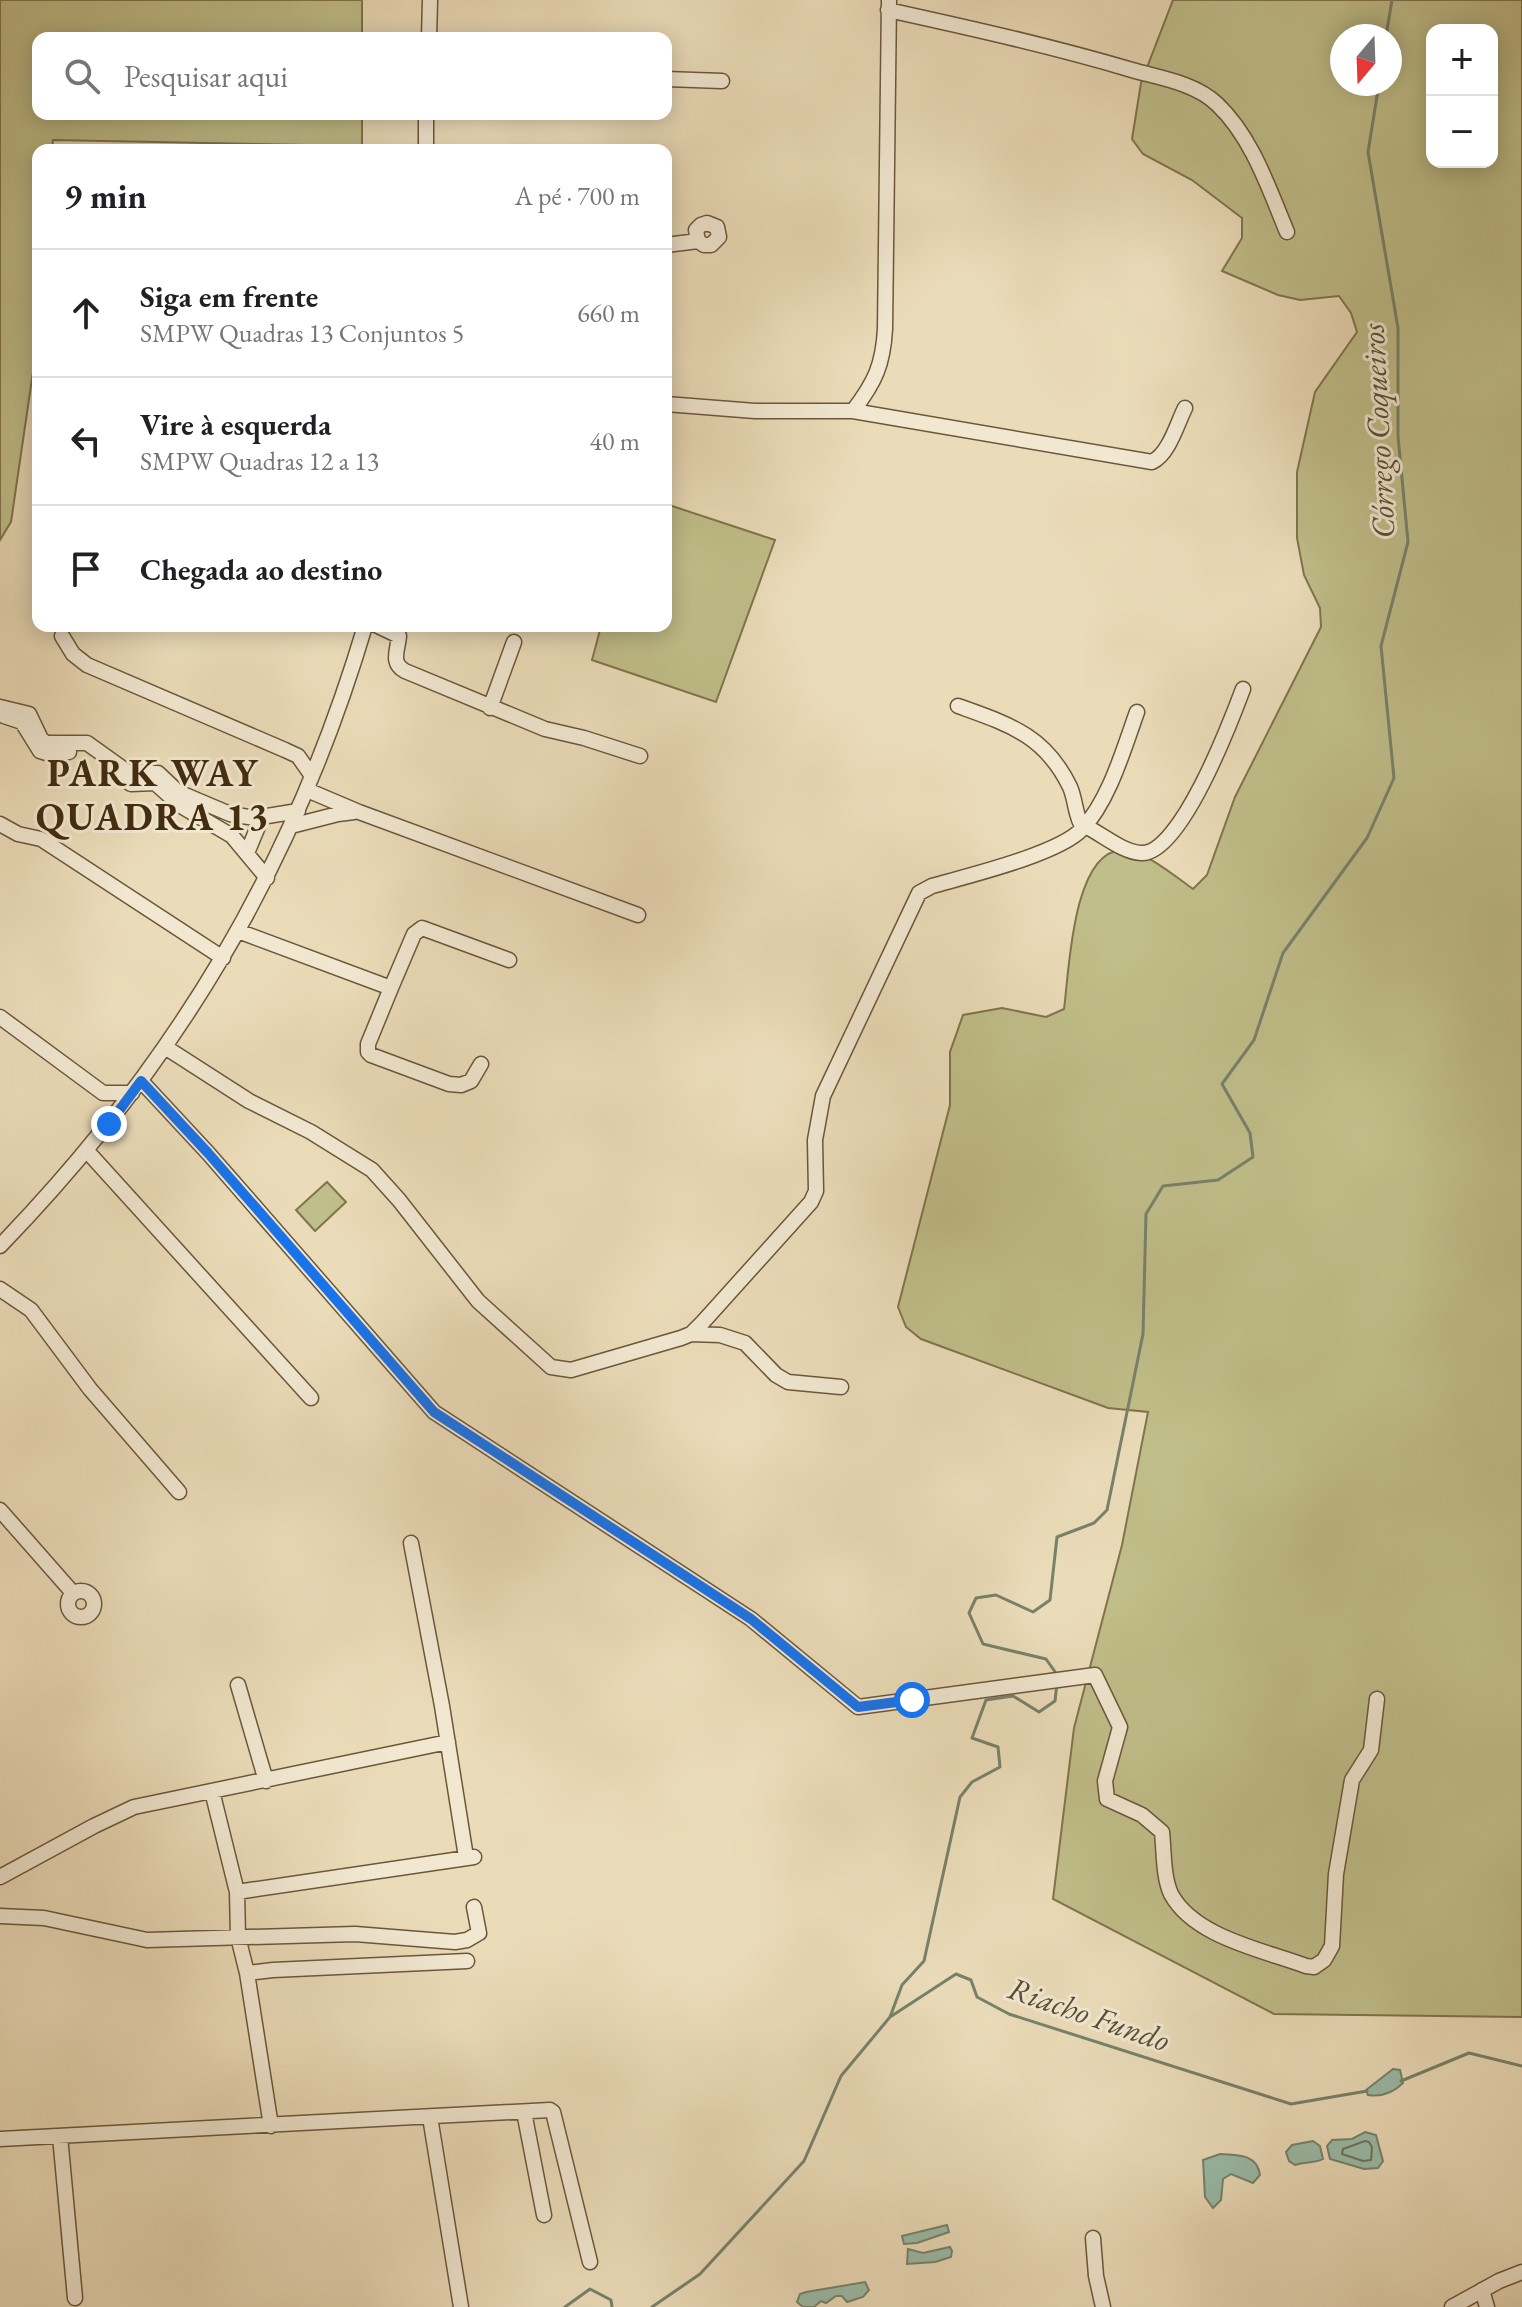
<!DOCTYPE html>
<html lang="pt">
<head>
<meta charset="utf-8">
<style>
	:root { --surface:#fff; --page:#f6f6f6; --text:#202124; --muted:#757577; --line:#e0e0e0 }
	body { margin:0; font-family:"EB Garamond",serif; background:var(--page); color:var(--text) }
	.controls { position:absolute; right:24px; top:24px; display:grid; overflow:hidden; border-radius:16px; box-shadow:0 4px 20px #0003 }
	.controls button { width:72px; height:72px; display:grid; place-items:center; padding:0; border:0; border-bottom:2px solid var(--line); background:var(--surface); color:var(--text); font:40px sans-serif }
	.compass { position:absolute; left:1330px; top:24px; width:72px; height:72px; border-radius:50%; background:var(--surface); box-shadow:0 4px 20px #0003; rotate:199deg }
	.stop { position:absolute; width:24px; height:24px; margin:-18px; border:6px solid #1a73e8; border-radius:50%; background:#fff }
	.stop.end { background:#1a73e8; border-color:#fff; box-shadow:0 2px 8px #0008 }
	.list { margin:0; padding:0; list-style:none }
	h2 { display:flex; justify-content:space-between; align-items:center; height:104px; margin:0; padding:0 32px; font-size:34px }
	h2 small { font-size:26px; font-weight:400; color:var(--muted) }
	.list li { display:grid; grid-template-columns:52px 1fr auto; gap:24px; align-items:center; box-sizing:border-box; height:128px; padding:0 32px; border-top:2px solid var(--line) }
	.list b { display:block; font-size:30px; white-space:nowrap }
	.list p { margin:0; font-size:26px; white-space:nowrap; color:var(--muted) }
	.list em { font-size:26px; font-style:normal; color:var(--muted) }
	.icon { flex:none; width:44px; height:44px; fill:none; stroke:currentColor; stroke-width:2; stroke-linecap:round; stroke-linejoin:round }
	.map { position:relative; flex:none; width:1522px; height:2307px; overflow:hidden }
	.search { position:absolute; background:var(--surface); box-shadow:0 4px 20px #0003; left:32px; top:32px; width:640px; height:88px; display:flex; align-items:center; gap:20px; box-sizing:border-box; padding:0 28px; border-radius:16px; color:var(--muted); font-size:30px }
	.panel { position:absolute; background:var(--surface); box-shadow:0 4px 20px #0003; left:32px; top:144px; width:640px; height:488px; border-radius:16px }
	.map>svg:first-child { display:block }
	.green { fill:#c0be8a; stroke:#81744c; stroke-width:2; fill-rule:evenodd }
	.water { fill:#9abca9; stroke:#77826b; stroke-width:2 }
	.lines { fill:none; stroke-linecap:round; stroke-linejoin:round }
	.shore { stroke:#6e745c; stroke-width:2 }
	.stream { stroke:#77826b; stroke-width:3 }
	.minor-casing { stroke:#6c573a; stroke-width:17 }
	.minor { stroke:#f2e8d2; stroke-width:14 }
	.route { stroke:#1a73e8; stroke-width:10 }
	.labels { text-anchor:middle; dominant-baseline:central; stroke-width:6; stroke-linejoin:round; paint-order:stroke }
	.water-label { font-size:32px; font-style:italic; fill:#584f36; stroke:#f2e8d2 }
	.district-label { font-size:38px; font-weight:bold; letter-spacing:2px; fill:#422b0f; stroke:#f2e8d2 }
</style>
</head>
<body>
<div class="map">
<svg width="1522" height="2307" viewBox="0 0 1522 2307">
	<rect width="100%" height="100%" fill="#ebdcb9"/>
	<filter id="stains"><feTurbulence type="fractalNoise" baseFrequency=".0025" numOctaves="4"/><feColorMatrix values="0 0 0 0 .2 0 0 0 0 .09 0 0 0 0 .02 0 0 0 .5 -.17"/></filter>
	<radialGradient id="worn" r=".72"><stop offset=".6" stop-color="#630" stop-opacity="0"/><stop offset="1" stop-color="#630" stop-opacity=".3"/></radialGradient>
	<!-- green -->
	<path class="green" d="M 0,0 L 362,0 L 362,38 L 38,38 L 38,114 L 362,114 L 362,146 L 53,140 L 52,150 L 38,150 L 38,338 L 11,522 L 0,540 Z
		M 1173,0 L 1522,0 L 1522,2017 L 1274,2014 L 1053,1899 L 1074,1728 L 1122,1545 L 1148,1412 L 1108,1408 L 921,1339 L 906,1327 L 898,1307 L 950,1105 L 950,1052 L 963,1015 L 1002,1008 L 1046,1017 L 1064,1009 C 1069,973 1072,852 1122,850 C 1143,849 1176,877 1193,889 L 1207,875 L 1235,797 L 1321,627 L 1320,608 L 1304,575 L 1297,538 L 1297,472 L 1315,392 L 1357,332 L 1351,313 L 1339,296 L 1300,300 L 1278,295 L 1222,271 L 1242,238 L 1242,218 L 1192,180 L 1143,154 L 1132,139 L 1141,83 ZM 1432,30 L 1492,30 L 1492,162 L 1432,162 ZM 1342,36 L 1390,36 L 1390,84 L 1342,84 Z
		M 666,504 L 775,540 L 716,702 L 592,660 L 601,626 L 666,626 Z
		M 327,1182 L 346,1202 L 315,1231 L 296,1210 Z"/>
	<!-- water -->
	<path class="water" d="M 1393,2069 L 1400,2070 L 1403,2083 C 1393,2093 1381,2097 1368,2095 L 1366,2090 Z
		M 1365,2132 L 1376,2135 L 1383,2161 L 1378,2168 L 1364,2169 L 1330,2159 L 1327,2146 L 1332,2140 L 1352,2139 Z
		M 1313,2141 L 1320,2146 L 1323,2159 C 1314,2164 1305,2161 1295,2165 L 1289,2161 L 1286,2152 L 1292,2145 Z
		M 1220,2154 C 1238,2155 1257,2154 1260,2175 L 1253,2183 L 1231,2174 L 1223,2179 L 1221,2200 L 1213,2208 L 1205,2197 L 1203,2160 Z
		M 947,2225 L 949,2232 L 917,2243 L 904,2244 L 902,2236 Z
		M 950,2247 L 952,2251 L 951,2257 L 935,2262 L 907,2264 L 908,2249 L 923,2253 Z
		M 865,2282 L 869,2290 L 863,2297 L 847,2302 L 842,2296 L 836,2296 L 826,2303 L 821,2301 L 814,2307 L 803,2307 L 797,2302 L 800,2294 L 806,2292 Z"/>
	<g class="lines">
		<!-- shore -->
		<path class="shore" d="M 1365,2141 L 1369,2142 L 1372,2147 L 1371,2160 L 1363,2161 L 1342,2154 L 1343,2149 Z"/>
		<!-- stream -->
		<path class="stream" d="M 1386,36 L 1392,0
			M 1058,1676 L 1046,1659 L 983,1644 L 969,1613 L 976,1598 L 996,1595 L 1033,1612 L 1050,1600 L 1057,1537 L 1094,1523 L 1107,1510 L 1143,1334 L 1146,1214 L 1163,1186 L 1218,1180 L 1253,1157 L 1250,1133 L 1222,1084 L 1254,1040 L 1283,953 L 1367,838 L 1394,778 L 1381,646 L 1408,542 L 1398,436 L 1398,328 L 1368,152 L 1379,84
			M 890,2017 L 902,1985 L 924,1961 L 960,1797 L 972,1782 L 1000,1767 L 998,1747 L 972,1738 L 986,1700 L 1013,1696 L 1039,1712 L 1055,1701 L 1057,1683
			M 1401,2081 L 1469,2053 L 1522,2066
			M 565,2307 L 590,2289 L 611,2300 L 612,2307
			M 652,2307 L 700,2274 L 804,2161 L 841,2076 L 890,2017 L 956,1974 L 971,1980 L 977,1997 L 1009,2014 L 1291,2104 L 1367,2091"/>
		<defs>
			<path id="minor" d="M 888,10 C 970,28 1051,46 1132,70 C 1160,78 1195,83 1217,104 C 1252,137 1269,189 1287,232
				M 429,38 L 430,0
				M 666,79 L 722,81
				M 426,150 L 426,114
				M 666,245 L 698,241 L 704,245 L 711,245 L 719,237 L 717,227 L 707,223 L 701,225 L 696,230 L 698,241
				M 666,404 L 755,411 L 853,411 C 875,382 883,365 885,329 L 889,0
				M 853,411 L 1152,462 C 1169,454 1177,424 1185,408
				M 378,626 L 399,636 C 398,650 390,663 405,671 L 545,729 L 584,738 L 640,756
				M 62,636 L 73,654 L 87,665 L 285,750 L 298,756 L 312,776
				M 958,706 C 1008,724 1045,735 1070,787 C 1076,801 1075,816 1083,828
				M 0,707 L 29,714 L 41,739 L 46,743 L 87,743 L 129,773 L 158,773 L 178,792 L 230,814 L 255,818 L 298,811
				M 490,708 L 514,642
				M 4,716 L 22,722 L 40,751 L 50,754 L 69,752
				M 115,773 L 131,784 L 155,783 L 181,806 L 232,836 L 267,878
				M 307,790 L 359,812 L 638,915
				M 0,824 L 18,834 L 41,839 L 223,958
				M 291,826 L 338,814 L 354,812
				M 1085,826 C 1102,834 1122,852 1141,853 C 1180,856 1231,721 1243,689
				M 247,853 L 262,817
				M 238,931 L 391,988 L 414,934 L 422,928 L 509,960
				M 391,988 L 368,1044 L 368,1052 L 371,1055 L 449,1084 L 461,1085 L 471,1081 L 481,1064
				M 0,1017 L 103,1093 L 132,1093
				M 165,1047 L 249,1101 L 311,1132 L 372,1170 L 399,1200 L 478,1301 L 551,1367 L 571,1370 L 681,1338 L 691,1334 L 703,1322 L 811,1202 L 816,1191 L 815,1140 L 823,1096 L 919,893 L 932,886 C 967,876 1059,854 1082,829 C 1109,801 1124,748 1137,712
				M 141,1081 L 208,1153 L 434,1412 L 751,1619 L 858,1707 L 1095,1675 L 1120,1727 L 1105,1781 L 1107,1799 L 1142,1815 L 1162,1832 C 1164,1850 1163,1877 1171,1894 C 1194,1937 1263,1950 1306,1966 L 1314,1967 L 1324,1960 L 1332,1946 L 1336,1874 L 1352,1780 L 1371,1750 L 1377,1699
				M 87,1151 L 311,1398
				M 0,1246 C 176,1064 293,868 365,626
				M 0,1289 L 31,1310 L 90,1389 L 179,1492
				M 691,1334 L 720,1335 L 745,1343 L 776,1375 L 788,1382 L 841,1387
				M 0,1510 L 73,1593
				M 411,1543 L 442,1706 L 466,1857
				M68 1604a13 13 0 1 1 26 0a13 13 0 1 1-26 0Z
				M 238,1685 L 266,1781
				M 212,1791 L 237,1892 L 238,1937 L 247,1973 L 271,2126
				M 0,1877 L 94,1826 L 134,1807 L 448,1742
				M 237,1892 L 474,1857
				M 0,1916 L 44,1918 L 147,1940 L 355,1934 L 455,1942 L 467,1940 L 479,1933 L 474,1907
				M 247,1973 L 273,1970 L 467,1961
				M 524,2112 L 544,2215
				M 430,2117 L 461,2307
				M 60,2136 L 75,2298
				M 0,2139 L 550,2110 L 553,2112 L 590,2262
				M 1093,2238 L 1096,2276 L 1103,2307
				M 1482,2290 L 1487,2307
				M 1452,2307 L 1499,2281 L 1522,2272"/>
		</defs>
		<!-- minor casing -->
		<use href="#minor" class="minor-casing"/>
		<!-- minor -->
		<use href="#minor" class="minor"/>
	</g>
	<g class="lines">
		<!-- route -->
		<path class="route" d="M 109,1124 L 141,1081 L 208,1153 L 434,1412 L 751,1619 L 858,1707 L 912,1700"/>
	</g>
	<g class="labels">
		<!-- water labels -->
		<g class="water-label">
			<text transform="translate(1378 431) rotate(-93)">Córrego Coqueiros</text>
			<text transform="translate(1089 2014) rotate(19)">Riacho Fundo</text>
		</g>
		<!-- district labels -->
		<g class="district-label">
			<text x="153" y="772">PARK WAY<tspan x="153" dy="44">QUADRA 13</tspan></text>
		</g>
	</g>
	<rect width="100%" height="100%" filter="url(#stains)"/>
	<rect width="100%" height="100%" fill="url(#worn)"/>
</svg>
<div class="controls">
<button>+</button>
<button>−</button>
</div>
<svg class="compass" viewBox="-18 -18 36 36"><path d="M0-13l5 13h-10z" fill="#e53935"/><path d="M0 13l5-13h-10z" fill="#757577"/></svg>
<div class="stop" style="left:912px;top:1700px"></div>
<div class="stop end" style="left:109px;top:1124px"></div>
<div class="search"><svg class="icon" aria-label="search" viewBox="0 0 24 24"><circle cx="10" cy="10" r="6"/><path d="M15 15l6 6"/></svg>Pesquisar aqui</div>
<section class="panel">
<h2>9 min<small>A pé · 700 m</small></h2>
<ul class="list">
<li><svg class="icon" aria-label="ahead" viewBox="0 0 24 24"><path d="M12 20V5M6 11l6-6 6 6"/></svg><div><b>Siga em frente</b><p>SMPW Quadras 13 Conjuntos 5</p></div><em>660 m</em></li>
<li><svg class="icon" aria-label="left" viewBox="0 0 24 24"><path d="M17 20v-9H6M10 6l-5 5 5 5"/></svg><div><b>Vire à esquerda</b><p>SMPW Quadras 12 a 13</p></div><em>40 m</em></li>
<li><svg class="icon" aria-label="arrive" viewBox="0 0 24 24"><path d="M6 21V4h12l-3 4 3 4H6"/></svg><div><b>Chegada ao destino</b></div></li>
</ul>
</section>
</div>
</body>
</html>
